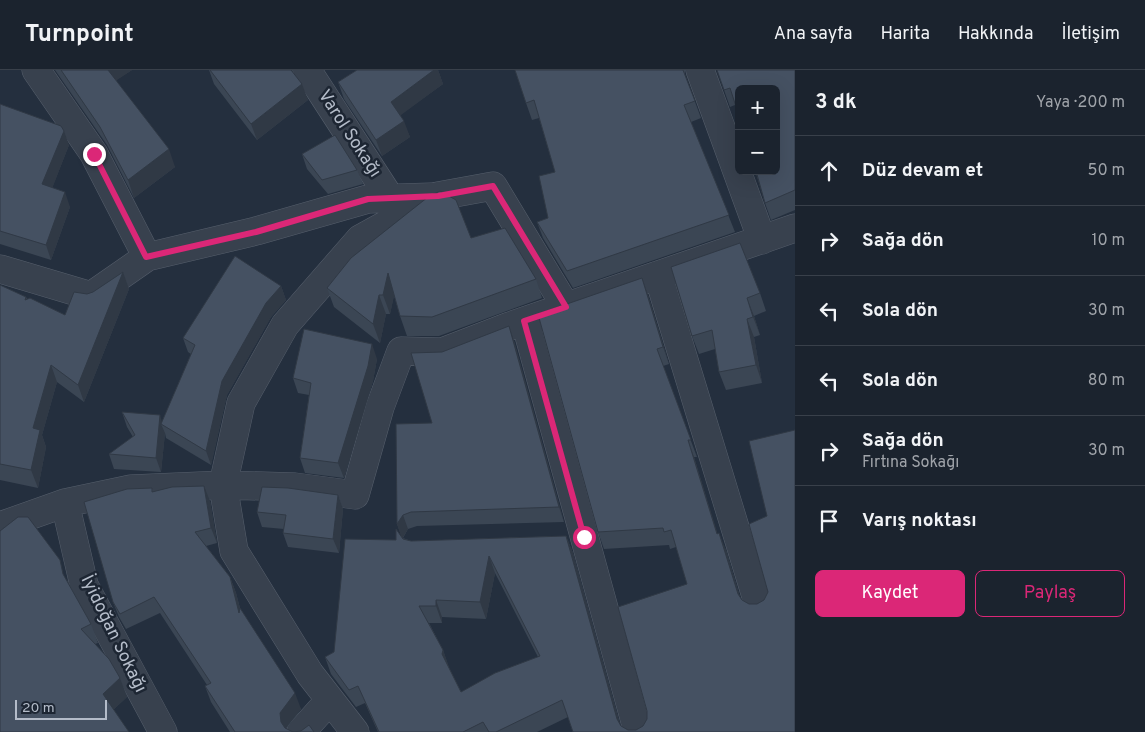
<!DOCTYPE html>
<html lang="tr">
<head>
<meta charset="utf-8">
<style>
	:root { --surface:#1b232e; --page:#282f3a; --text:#f1f3f6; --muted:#a0a4aa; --line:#39404a; --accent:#db2777 }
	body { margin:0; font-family:Overpass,sans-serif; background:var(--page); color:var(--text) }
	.controls { position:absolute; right:15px; top:15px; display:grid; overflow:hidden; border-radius:8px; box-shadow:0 5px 20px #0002 }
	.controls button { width:45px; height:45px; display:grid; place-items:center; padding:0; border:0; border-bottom:1px solid var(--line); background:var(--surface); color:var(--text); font:25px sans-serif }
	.scale { position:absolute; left:15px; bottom:12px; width:92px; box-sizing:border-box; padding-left:5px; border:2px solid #b4bcc9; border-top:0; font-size:14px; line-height:18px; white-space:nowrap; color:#b4bcc9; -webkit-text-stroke:4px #1d2633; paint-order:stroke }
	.stop { position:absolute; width:15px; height:15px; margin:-11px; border:4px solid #db2777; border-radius:50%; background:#fff }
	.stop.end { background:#db2777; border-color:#fff; box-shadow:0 1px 5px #0008 }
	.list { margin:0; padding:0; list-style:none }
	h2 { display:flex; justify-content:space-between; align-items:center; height:65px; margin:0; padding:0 20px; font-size:21px }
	h2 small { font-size:16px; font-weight:400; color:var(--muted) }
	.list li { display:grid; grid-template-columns:32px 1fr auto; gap:15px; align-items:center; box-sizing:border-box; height:70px; padding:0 20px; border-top:1px solid var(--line) }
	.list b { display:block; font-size:19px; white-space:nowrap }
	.list p { margin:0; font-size:16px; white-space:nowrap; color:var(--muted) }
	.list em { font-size:16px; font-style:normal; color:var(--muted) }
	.actions { display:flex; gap:10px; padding:15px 20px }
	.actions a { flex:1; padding:11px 0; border:1px solid var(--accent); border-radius:8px; text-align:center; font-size:18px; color:var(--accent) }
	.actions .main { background:var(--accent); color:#fff }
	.icon { flex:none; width:28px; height:28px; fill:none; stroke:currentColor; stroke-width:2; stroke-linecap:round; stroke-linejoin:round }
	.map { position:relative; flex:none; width:795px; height:662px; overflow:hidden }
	header { display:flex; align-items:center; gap:30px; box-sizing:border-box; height:70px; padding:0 25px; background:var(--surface); border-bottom:1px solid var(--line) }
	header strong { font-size:24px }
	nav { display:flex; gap:28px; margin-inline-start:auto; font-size:18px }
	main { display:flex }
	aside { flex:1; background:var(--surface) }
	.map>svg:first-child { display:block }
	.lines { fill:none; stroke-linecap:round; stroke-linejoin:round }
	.street-casing { stroke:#565f6c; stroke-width:29 }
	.street { stroke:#38414e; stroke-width:28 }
	.wall { fill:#3b4654; fill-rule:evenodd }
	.shaded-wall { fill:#303945 }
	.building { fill:#455162; stroke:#303945; fill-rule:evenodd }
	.route { stroke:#db2777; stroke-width:6 }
	.labels { text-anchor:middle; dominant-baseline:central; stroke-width:5; stroke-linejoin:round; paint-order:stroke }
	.street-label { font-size:18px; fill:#b4bcc9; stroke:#1d2633 }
</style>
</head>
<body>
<header>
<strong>Turnpoint</strong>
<nav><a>Ana sayfa</a><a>Harita</a><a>Hakkında</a><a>İletişim</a></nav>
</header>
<main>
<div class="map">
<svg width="795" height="662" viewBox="0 0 795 662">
	<rect width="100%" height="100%" fill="#242f3e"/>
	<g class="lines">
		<defs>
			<path id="street" d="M 36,0 L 94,84 L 147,187
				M 307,0 L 390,128
				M 700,0 L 762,170
				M 0,199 L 91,226 L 147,187 L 256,161 L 368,129 L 432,127
				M 658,205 L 759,536
				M 525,251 L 638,662
				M 65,433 L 84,515 L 163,662
				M 0,456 L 65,433 L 131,419 L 223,415 L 295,417 L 355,425 L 380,337 L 401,281 L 442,282 L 507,257 L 795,158
				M 301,662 L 330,630
				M 355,662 L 310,604 L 234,481 L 223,415 L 241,333 L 285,255 L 360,169 L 438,126 L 493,116 L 566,237"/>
		</defs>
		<!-- street casing -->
		<use href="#street" class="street-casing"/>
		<!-- street -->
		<use href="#street" class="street"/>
	</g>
	<!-- wall -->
	<path class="wall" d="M 55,0 L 132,0 L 116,10 L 175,97 L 134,128 L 107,75 Z
		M 209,0 L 291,0 L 308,30 L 257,70 L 214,14 Z
		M 357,0 L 438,0 L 443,14 L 400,45 L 410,67 L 382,86 L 344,29 L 338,12 Z
		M 515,0 L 685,0 L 685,5 L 701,48 L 691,52 L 735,162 L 573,218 L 543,168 L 537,152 L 548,148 L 555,102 L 539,48 L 532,50 L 526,33 Z
		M 717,0 L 795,0 L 795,140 L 771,150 L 765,133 L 735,35 L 730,37 Z
		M 0,34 L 69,75 L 52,118 L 70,137 L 51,190 L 0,174 Z
		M 302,84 L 357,100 L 363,114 L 328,124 L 307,99 Z
		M 471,168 L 536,209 L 542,228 L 439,266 L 407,266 L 400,246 L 394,225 L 390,244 L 386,244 L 380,273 L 334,237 L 327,218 Z
		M 671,197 L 760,223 L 766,241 L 754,246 L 760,265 L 754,267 L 762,313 L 726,320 L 719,302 L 715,279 L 699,284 L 692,266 Z
		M 123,202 L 129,219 L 84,332 L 57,312 L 42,365 L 46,377 L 38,418 L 0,410 L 0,215 L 26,227 L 27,229 L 65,245 L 87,224 L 93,222 Z
		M 281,216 L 286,230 L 271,247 L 227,325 L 211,395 L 166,368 L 165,363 L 161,402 L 114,399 L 109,384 L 133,367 L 127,357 L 122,342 L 162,352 L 191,284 L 188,282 L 183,268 Z
		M 648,225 L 669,294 L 663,296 L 697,387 L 694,387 L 717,464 L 726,480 L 740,527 L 742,530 L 749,534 L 757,534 L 764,530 L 768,522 L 767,446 L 795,360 L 795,662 L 573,662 L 568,647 L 537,662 L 378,662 L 365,633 L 356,637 L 331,604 L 325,587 L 334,582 L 401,465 L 397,454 L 432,353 L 442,282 L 514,271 L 564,452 L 417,456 L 408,459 L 403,468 L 411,471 L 566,466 L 573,483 L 620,654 L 621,656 L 628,660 L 636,660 L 643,656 L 647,649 L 687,514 L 676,477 L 670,479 L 669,475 L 604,479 L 598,462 ZM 495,503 L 538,587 L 461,622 L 449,598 L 443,580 L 429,553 L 442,553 L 442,547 L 486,549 Z
		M 377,289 L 373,311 L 344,408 L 305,403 L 300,388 L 309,325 L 298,323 L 293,308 Z
		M 152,418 L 154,422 L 210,431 L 217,473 L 206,476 L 230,507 L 236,523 L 240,538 L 301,639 L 286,659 L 293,662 L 314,662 L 230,662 L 211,632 L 205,616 L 207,615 L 160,543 L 126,559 L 119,547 L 113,532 Z
		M 338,425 L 343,439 L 339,483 L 288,477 L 283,463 L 284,459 L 262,457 L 257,442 Z
		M 67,510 L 91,554 L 98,573 L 95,574 L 120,608 L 127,627 L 114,639 L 0,662 Z"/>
	<!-- shaded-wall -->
	<path class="shaded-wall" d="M 106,0 L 132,0 L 111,14 Z
		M 434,0 L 438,0 L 443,14 L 397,48 L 391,32 Z
		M 302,14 L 308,30 L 257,70 L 251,54 Z
		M 404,51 L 410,67 L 382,86 L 376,70 Z
		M 64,61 L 69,75 L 48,129 L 42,114 Z
		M 169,79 L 175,97 L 134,128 L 128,110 Z
		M 65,122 L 70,137 L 51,190 L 46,175 Z
		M 123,202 L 129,219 L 84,332 L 78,315 Z
		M 388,203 L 395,222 L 390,244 L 383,225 Z
		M 642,208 L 648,225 L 669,294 L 663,277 Z
		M 281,216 L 286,230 L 271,247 L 227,325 L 211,395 L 206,381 L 222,311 L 266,233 Z
		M 379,225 L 386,244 L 380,273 L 373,254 Z
		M 747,228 L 754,246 L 760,265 L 753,247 Z
		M 747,249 L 754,267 L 762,313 L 756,295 Z
		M 509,256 L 514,271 L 564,452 L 559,437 Z
		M 372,274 L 377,289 L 373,311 L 344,408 L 338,393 Z
		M 51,295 L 57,312 L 42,365 L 46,377 L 38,418 L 31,400 L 33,358 Z
		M 160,345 L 163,355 L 161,354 L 165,363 L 161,402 L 156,388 Z
		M 688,370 L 694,387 L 723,481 L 717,464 Z
		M 204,416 L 210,431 L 217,473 L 211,458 Z
		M 338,425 L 343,439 L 339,483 L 333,469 Z
		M 403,445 L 408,459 L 402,469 L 397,454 Z
		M 719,463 L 726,480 L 744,541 L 738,524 Z
		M 566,466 L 573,483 L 622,662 L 617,649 Z
		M 489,486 L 495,503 L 486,549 L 480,532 Z
		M 230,507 L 236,523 L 245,558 L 239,543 Z
		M 436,530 L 442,547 L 442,553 L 436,536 Z
		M 443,580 L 449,597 L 448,601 L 442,584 Z
		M 120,608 L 127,627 L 110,643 L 103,624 Z
		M 295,623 L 301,639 L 286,658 L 286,662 L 281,652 L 280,643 Z"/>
	<!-- building -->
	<path class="building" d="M 61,0 L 108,0 L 169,79 L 128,110 L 100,57 Z
		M 210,0 L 291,0 L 302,14 L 251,54 Z
		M 357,0 L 434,0 L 391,32 L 404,51 L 376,70 L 338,12 Z
		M 515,0 L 683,0 L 695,31 L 684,35 L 729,145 L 567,201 L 537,152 L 548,148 L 539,106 L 555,102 L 534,30 L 526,33 Z
		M 717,0 L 795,0 L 795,120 L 765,133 L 756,101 L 776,101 L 776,19 L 739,19 L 739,46 L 730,18 L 724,20 Z
		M 0,34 L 61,56 L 64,61 L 42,114 L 65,122 L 46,175 L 0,161 Z
		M 335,65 L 357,100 L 322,110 L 302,84 Z
		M 440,121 L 456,130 L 471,168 L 505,158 L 536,209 L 432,247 L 400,246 L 388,203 L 383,225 L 379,225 L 373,254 L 327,218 L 351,188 L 428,127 Z
		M 740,173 L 760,223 L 747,228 L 753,247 L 747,249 L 756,295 L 719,302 L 712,260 L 692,266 L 671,197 Z
		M 235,186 L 281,216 L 266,233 L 222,311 L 206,381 L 161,354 L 195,275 L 183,268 Z
		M 123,202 L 78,315 L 51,295 L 33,358 L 40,360 L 31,400 L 0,394 L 0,215 L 26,227 L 25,230 L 30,228 L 65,245 L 74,222 L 87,224 L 93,222 Z
		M 642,208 L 663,277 L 657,279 L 691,370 L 688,370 L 717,464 L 719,463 L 738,524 L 742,530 L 749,534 L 757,534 L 764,530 L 768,522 L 749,454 L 767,446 L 749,371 L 795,360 L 795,662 L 573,662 L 562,630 L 496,662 L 489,662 L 483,652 L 463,662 L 379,662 L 358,616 L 349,620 L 325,587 L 334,582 L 345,469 L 396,470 L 396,459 L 403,469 L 411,471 L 566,466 L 617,649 L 621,656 L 628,660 L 636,660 L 643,656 L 647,649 L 647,641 L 618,537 L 687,514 L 671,460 L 664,462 L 663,458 L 598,462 L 538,244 ZM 489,486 L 540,586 L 495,603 L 461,622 L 442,584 L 443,580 L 419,536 L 436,536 L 436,530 L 480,532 Z
		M 509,256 L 559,437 L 411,442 L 403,445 L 397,454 L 396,354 L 432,353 L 411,283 L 442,282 Z
		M 304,259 L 372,274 L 368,296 L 338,393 L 300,388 L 311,313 L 293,308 Z
		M 122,342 L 160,345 L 156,388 L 109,384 L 135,365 Z
		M 204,416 L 211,458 L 195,462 L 230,507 L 239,543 L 240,538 L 295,623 L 280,643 L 281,652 L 285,658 L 293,662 L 301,661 L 309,655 L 314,662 L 235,662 L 205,616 L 211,613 L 154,527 L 120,544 L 113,532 L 84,432 L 127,419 L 152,418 L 152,422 L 172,417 Z
		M 262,417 L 288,418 L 338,425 L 333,469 L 283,463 L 286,445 L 257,442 Z
		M 18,447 L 28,447 L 60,490 L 63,504 L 91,554 L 81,559 L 109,589 L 120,608 L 103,624 L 129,662 L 0,662 L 0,461 Z"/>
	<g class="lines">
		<!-- route -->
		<path class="route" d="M 94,84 L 146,187 L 256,162 L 368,129 L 438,126 L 493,116 L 566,237 L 524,251 L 584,467"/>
	</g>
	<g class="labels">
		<!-- street labels -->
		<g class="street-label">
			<text transform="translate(349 64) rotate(57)">Varol Sokağı</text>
			<text transform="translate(113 564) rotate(64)">İyidoğan Sokağı</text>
		</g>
	</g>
</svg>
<div class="controls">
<button>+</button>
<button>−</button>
</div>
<div class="scale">20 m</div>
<div class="stop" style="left:584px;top:467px"></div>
<div class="stop end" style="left:94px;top:84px"></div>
</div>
<aside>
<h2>3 dk<small>Yaya · 200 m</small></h2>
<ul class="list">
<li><svg class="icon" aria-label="ahead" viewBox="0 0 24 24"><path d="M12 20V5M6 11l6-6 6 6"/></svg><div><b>Düz devam et</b></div><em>50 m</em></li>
<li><svg class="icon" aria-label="right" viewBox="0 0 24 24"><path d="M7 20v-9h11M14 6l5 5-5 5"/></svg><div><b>Sağa dön</b></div><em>10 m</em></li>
<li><svg class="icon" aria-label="left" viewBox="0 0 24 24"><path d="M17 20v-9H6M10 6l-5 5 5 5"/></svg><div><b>Sola dön</b></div><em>30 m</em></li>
<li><svg class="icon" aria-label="left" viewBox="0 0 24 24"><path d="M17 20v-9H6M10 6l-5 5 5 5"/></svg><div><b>Sola dön</b></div><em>80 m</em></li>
<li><svg class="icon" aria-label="right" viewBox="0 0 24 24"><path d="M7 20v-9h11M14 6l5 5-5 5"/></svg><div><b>Sağa dön</b><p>Fırtına Sokağı</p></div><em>30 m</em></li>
<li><svg class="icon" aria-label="arrive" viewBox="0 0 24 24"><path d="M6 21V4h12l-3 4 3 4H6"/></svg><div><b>Varış noktası</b></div></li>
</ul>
<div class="actions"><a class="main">Kaydet</a><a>Paylaş</a></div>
</aside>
</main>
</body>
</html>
